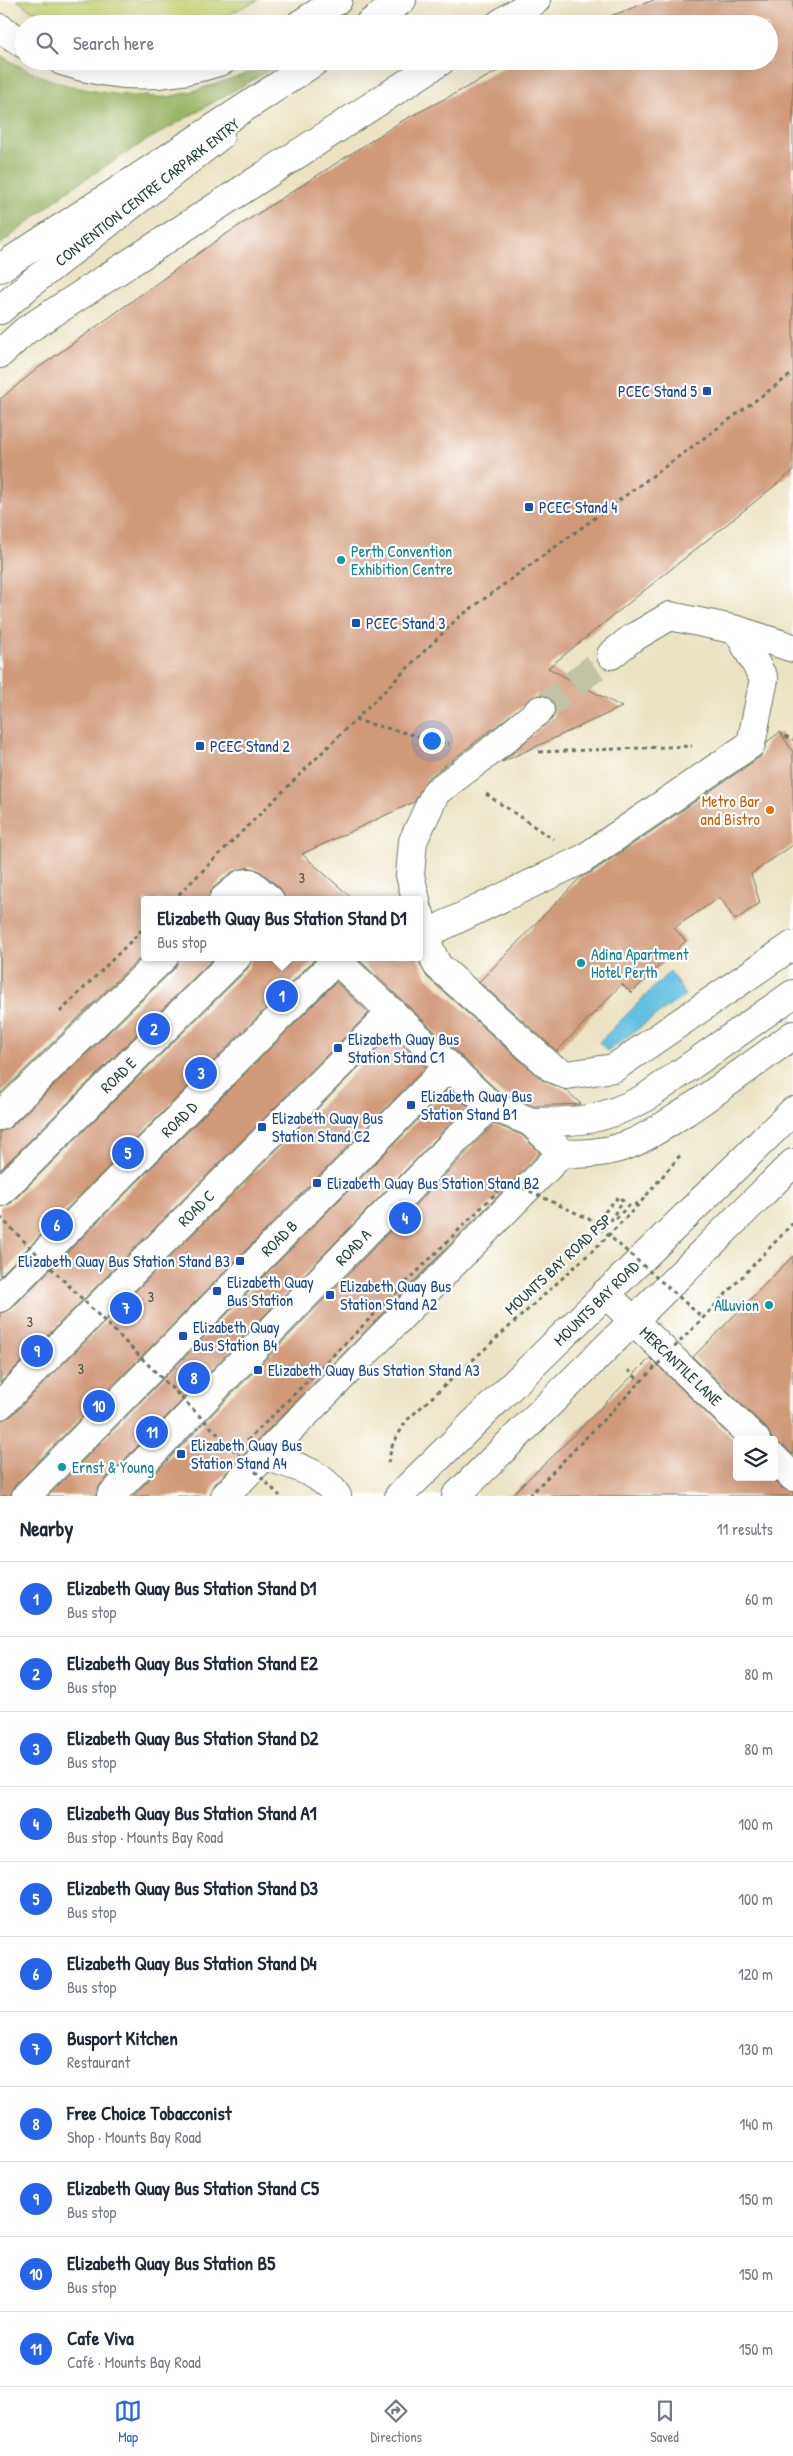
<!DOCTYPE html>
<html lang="en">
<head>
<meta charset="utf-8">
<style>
	:root { --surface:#fff; --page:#f6f6f7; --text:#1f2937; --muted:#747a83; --line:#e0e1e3; --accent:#2563eb }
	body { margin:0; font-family:"Patrick Hand",sans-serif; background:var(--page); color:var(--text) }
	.controls { position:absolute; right:15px; bottom:15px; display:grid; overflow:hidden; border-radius:5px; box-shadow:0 5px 20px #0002 }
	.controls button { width:45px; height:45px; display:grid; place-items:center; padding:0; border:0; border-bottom:1px solid var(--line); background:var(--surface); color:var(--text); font:25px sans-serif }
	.you { position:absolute; left:431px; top:740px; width:18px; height:18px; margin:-12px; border:4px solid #fff; border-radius:50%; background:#1a73e8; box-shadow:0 0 0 8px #1a73e833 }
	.badge { display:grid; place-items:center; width:32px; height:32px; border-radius:50%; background:var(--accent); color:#fff; font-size:16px; font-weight:700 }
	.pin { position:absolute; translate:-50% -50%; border:2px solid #fff; box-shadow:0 1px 5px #0006 }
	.popup { position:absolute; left:141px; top:896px; width:282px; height:65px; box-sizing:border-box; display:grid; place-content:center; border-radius:5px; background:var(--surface); filter:drop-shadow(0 1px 4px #0005); font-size:16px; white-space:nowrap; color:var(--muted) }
	.popup b { font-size:19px; color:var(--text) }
	.popup::after { content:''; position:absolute; left:50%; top:100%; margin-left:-10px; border:10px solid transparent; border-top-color:var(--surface) }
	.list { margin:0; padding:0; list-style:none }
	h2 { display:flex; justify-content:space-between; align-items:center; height:65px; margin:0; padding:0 20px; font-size:21px }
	h2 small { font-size:16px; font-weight:400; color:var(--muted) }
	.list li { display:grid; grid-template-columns:32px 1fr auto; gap:15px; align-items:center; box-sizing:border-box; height:75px; padding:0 20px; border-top:1px solid var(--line) }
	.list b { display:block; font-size:19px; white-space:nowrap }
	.list p { margin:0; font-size:16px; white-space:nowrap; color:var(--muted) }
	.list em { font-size:16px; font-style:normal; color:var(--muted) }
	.icon { flex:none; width:28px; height:28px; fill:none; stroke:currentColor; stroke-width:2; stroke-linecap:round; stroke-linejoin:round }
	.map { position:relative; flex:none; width:793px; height:1496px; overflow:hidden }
	.search { position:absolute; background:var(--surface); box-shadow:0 5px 20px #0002; left:15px; right:15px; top:15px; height:55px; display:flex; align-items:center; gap:12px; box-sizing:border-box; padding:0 18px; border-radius:28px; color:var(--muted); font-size:19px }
	.sheet { height:890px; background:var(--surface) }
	nav { display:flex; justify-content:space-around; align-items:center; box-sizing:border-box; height:70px; border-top:1px solid var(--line); background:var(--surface); font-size:14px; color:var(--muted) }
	nav a { display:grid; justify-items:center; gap:2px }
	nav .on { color:var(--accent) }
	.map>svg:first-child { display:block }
	.green { fill:#c6d374; stroke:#728854 }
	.forest { fill:#9cb566; stroke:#5e794d }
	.water { fill:#62bfe0; stroke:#407e8a }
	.building { fill:#d09977 }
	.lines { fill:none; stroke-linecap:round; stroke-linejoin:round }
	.minor-tunnel { stroke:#c3c2a7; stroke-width:28; stroke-dasharray:28 14; stroke-linecap:butt }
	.minor-casing { stroke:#677766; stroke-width:30 }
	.major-casing { stroke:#677766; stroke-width:30 }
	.highway-casing { stroke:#677766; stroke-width:30 }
	.path { stroke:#677766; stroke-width:3; stroke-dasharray:4 4; stroke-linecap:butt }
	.minor { stroke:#fff; stroke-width:28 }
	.major { stroke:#fff; stroke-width:28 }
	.highway { stroke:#fff; stroke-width:28 }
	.path-bridge { stroke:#677766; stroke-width:3; stroke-dasharray:4 4; stroke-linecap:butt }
	.transit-dot { fill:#1a4fb4; stroke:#fff; stroke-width:2 }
	.culture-dot { fill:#0f9aa8; stroke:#fff; stroke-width:2 }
	.food-dot { fill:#e8710a; stroke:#fff; stroke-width:2 }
	.labels { text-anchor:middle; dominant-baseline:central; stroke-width:4.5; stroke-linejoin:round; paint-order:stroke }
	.number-label { font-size:14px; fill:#4b5445 }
	.street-label { font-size:16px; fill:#1f3d34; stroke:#fff }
	.transit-label { font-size:16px; fill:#164399; stroke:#fff; text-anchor:start }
	.culture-label { font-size:16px; fill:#0d838f; stroke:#fff; text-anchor:start }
	.food-label { font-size:16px; fill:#c56008; stroke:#fff; text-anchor:end }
</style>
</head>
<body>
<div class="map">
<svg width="793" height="1496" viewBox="0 0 793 1496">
	<rect width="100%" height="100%" fill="#fff"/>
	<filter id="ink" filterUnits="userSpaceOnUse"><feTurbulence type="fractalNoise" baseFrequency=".02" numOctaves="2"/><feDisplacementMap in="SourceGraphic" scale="10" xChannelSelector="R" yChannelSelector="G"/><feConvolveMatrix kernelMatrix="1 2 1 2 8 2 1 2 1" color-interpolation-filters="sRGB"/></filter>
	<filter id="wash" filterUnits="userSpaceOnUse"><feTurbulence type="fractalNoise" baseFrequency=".0096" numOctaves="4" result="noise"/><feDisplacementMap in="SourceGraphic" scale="20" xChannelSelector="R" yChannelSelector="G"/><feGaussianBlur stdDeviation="1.12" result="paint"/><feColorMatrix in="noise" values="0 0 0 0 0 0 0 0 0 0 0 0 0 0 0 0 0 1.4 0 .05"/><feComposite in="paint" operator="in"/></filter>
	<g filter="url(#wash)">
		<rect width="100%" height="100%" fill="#ece3c4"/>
		<!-- green -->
		<path class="green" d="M 17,0 L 258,0 L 225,16 L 202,24 L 74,24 L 29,9 Z"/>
		<!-- forest -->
		<path class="forest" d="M 0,55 C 44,83 95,95 146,96 C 154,97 164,98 172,96 C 209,89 243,72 279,65 L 144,142 L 70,189 L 0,245 Z"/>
		<!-- water -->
		<path class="water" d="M 670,971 L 685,995 L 607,1051 L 599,1042 Z"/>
		<g id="blocks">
			<!-- building -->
			<path class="building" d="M 654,0 L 793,0 L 793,471 L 548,668 L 622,707 L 502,762 L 554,716 L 555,708 L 552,700 L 545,695 L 537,695 L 427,779 L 414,802 L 302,854 L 354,900 L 285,900 L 280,888 L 260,871 L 248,867 L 232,872 L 213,888 L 208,900 L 144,900 L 144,954 L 0,1094 L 0,399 L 37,369 L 220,238 L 402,121 L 517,61 L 769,61 L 769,24 L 589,24 Z
				M 780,732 L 793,752 L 793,845 L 751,874 L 760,903 L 735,920 L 720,897 L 674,928 L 686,941 L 631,993 L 622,984 L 557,1051 L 479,982 L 580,878 L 592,872 L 760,757 L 768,741 Z
				M 179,957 L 215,957 L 0,1170 L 0,1131 L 11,1127 L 175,968 Z
				M 252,957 L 317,957 L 0,1276 L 0,1207 L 11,1203 L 248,968 Z
				M 356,957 L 417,957 L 427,977 L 542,1080 L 566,1090 L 581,1104 L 534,1106 L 499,1092 Z
				M 336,982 L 369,1013 L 0,1383 L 0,1313 L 11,1309 Z
				M 392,1034 L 426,1067 L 15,1485 L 11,1496 L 0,1496 L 0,1420 L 11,1416 Z
				M 449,1088 L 468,1106 L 100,1485 L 96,1496 L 48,1496 Z
				M 494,1124 L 522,1135 L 540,1153 L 214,1485 L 210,1496 L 133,1496 Z
				M 793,1256 L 793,1455 L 785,1447 L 774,1443 L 767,1429 L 693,1357 Z
				M 650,1358 L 737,1443 L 737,1477 L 771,1477 L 782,1488 L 793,1492 L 793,1496 L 510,1496 L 551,1458 Z"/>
		</g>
	</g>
	<g filter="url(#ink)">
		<use href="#blocks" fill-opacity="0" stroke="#677766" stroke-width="1"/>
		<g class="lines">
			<!-- minor-tunnel -->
			<path class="minor-tunnel" d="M 540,710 L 611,655"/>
			<defs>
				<path id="minor" d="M 499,24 L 536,0
					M 0,310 L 35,280 L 220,136
					M 0,354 L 25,331 L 441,61
					M 611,655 L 631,639 L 670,616 L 737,630 L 793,648
					M 223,900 L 242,884 L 250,883 L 270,900
					M 416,900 L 410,875 L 413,841 L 436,792 L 487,754 L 540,710
					M 420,914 L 424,935 L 437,965 L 552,1068 L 567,1075 L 614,1068 L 793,945
					M 424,935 L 583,859 L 751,744 L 764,679 L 737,630
					M 333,957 L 490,1105 L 531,1122 L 562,1153 C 586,1155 608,1153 630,1144 C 650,1136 668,1123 687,1111 C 723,1087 758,1061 793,1035
					M 0,1116 L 164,957
					M 531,1122 C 580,1122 601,1121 645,1098 L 793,994
					M 0,1192 L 237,957
					M 605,1293 L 756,1440
					M 0,1298 L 336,960
					M 0,1405 L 392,1012
					M 265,1456 C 292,1465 321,1471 337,1496
					M 774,1458 L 793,1477
					M 26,1496 L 449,1066
					M 111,1496 L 490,1105
					M 225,1496 L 562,1153"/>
				<path id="major" d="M 399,1496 L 793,1111
					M 456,1496 L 793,1163"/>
				<path id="highway" d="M 300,24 L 338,0
					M 369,24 L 402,0
					M 0,28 L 24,44
					M 62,61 C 115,79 168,79 222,61
					M 0,268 L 316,61"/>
			</defs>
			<!-- minor casing -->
			<use href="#minor" class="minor-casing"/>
			<!-- major casing -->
			<use href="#major" class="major-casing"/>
			<!-- highway casing -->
			<use href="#highway" class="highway-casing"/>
			<!-- path -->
			<path class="path" d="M 355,720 L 449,744
				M 785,736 L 793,740
				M 539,752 L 692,746
				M 486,794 L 553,839
				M 173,900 L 458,618 L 793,373
				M 60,1012 L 144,928
				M 594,1224 L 619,1196 L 623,1201 L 611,1219 L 614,1221 L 628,1206 L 640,1203
				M 628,1370 L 641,1382
				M 388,1463 L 392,1446 L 406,1421 L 603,1241 L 640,1203 L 682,1153"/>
			<!-- minor -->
			<use href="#minor" class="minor"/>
			<!-- major -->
			<use href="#major" class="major"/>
			<!-- highway -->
			<use href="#highway" class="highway"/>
			<!-- path-bridge -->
			<path class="path-bridge" d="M 0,1217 L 280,1496
				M 236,1452 L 508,1181 L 591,1220 L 703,1318
				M 529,1496 L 703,1318 L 793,1223"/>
		</g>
	</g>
	<!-- markers -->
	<g class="transit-dot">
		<rect x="702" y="386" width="10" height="10" rx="2.5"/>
		<rect x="524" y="502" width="10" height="10" rx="2.5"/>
		<rect x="351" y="618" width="10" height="10" rx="2.5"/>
		<rect x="195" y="741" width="10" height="10" rx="2.5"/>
		<rect x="333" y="1043" width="10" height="10" rx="2.5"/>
		<rect x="406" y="1100" width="10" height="10" rx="2.5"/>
		<rect x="257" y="1122" width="10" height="10" rx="2.5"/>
		<rect x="312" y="1178" width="10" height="10" rx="2.5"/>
		<rect x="235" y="1256" width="10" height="10" rx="2.5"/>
		<rect x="212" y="1286" width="10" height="10" rx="2.5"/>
		<rect x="325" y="1290" width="10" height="10" rx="2.5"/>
		<rect x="178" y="1331" width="10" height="10" rx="2.5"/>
		<rect x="253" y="1365" width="10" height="10" rx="2.5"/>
		<rect x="176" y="1449" width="10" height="10" rx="2.5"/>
	</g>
	<g class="culture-dot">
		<circle cx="341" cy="560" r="5"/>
		<circle cx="581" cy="963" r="5"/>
		<circle cx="769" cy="1305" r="5"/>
		<circle cx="62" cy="1467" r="5"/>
	</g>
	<circle class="food-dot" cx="770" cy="810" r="5"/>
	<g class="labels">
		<!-- number labels -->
		<g class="number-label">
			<text x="302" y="877">3</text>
			<text x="151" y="1296">3</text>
			<text x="30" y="1321">3</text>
			<text x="81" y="1368">3</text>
		</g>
		<!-- street labels -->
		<g class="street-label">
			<text transform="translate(147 192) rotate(-38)">CONVENTION CENTRE CARPARK ENTRY</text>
			<text transform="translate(118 1075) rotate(-45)">ROAD E</text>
			<text transform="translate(179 1119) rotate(-45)">ROAD D</text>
			<text transform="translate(196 1208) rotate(-45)">ROAD C</text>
			<text transform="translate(279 1238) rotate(-45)">ROAD B</text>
			<text transform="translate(353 1247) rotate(-46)">ROAD A</text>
			<text transform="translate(558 1264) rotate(-43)">MOUNTS BAY ROAD PSP</text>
			<text transform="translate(596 1303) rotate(-45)">MOUNTS BAY ROAD</text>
			<text transform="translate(681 1366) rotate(44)">MERCANTILE LANE</text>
		</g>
		<!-- transit labels -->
		<g class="transit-label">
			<text x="697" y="391" text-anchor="end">PCEC Stand 5</text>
			<text x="539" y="507">PCEC Stand 4</text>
			<text x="366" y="623">PCEC Stand 3</text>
			<text x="210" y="746">PCEC Stand 2</text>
			<text x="348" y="1039">Elizabeth Quay Bus<tspan x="348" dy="18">Station Stand C1</tspan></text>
			<text x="421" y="1096">Elizabeth Quay Bus<tspan x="421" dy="18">Station Stand B1</tspan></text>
			<text x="272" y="1118">Elizabeth Quay Bus<tspan x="272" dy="18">Station Stand C2</tspan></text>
			<text x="327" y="1183">Elizabeth Quay Bus Station Stand B2</text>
			<text x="230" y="1261" text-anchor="end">Elizabeth Quay Bus Station Stand B3</text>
			<text x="227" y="1282">Elizabeth Quay<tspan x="227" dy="18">Bus Station</tspan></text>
			<text x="340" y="1286">Elizabeth Quay Bus<tspan x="340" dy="18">Station Stand A2</tspan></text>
			<text x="193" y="1327">Elizabeth Quay<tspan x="193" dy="18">Bus Station B4</tspan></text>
			<text x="268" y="1370">Elizabeth Quay Bus Station Stand A3</text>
			<text x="191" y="1445">Elizabeth Quay Bus<tspan x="191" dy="18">Station Stand A4</tspan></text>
		</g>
		<!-- culture labels -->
		<g class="culture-label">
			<text x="351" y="551">Perth Convention<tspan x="351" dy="18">Exhibition Centre</tspan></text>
			<text x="591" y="954">Adina Apartment<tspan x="591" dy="18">Hotel Perth</tspan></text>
			<text x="759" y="1305" text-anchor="end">Alluvion</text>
			<text x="72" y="1467">Ernst &amp; Young</text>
		</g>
		<!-- food labels -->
		<g class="food-label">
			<text x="760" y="801">Metro Bar<tspan x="760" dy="18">and Bistro</tspan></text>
		</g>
	</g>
</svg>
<div class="controls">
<button><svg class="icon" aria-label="layers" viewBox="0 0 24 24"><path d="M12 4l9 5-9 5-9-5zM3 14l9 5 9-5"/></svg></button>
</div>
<div class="you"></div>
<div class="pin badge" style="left:282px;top:996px">1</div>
<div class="popup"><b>Elizabeth Quay Bus Station Stand D1</b>Bus stop</div>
<div class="pin badge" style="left:154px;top:1029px">2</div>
<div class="pin badge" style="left:201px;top:1073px">3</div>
<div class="pin badge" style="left:405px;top:1218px">4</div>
<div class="pin badge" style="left:128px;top:1153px">5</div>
<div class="pin badge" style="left:57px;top:1225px">6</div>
<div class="pin badge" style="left:126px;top:1308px">7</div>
<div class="pin badge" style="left:194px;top:1378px">8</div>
<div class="pin badge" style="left:37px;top:1351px">9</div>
<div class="pin badge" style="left:99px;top:1406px">10</div>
<div class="pin badge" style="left:152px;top:1432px">11</div>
<div class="search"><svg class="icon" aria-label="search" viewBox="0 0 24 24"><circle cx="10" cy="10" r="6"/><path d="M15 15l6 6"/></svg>Search here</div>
</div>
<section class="sheet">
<h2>Nearby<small>11 results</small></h2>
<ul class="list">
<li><span class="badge">1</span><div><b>Elizabeth Quay Bus Station Stand D1</b><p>Bus stop</p></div><em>60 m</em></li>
<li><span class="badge">2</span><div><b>Elizabeth Quay Bus Station Stand E2</b><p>Bus stop</p></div><em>80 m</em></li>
<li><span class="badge">3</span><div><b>Elizabeth Quay Bus Station Stand D2</b><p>Bus stop</p></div><em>80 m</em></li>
<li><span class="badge">4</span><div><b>Elizabeth Quay Bus Station Stand A1</b><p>Bus stop · Mounts Bay Road</p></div><em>100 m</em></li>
<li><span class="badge">5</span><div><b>Elizabeth Quay Bus Station Stand D3</b><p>Bus stop</p></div><em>100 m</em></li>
<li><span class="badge">6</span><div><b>Elizabeth Quay Bus Station Stand D4</b><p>Bus stop</p></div><em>120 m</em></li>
<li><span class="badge">7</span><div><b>Busport Kitchen</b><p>Restaurant</p></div><em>130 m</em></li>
<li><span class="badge">8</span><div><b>Free Choice Tobacconist</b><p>Shop · Mounts Bay Road</p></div><em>140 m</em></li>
<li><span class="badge">9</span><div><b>Elizabeth Quay Bus Station Stand C5</b><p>Bus stop</p></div><em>150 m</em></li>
<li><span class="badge">10</span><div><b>Elizabeth Quay Bus Station B5</b><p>Bus stop</p></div><em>150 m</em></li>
<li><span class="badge">11</span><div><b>Cafe Viva</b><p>Café · Mounts Bay Road</p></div><em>150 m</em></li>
</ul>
</section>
<nav>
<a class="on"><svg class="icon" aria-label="map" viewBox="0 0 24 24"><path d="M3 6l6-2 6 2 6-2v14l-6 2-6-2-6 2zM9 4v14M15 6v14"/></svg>Map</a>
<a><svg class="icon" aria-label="directions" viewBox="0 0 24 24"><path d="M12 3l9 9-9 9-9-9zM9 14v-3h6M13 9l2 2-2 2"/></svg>Directions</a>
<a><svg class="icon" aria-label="saved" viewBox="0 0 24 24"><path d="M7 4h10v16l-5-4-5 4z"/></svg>Saved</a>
</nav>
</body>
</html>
